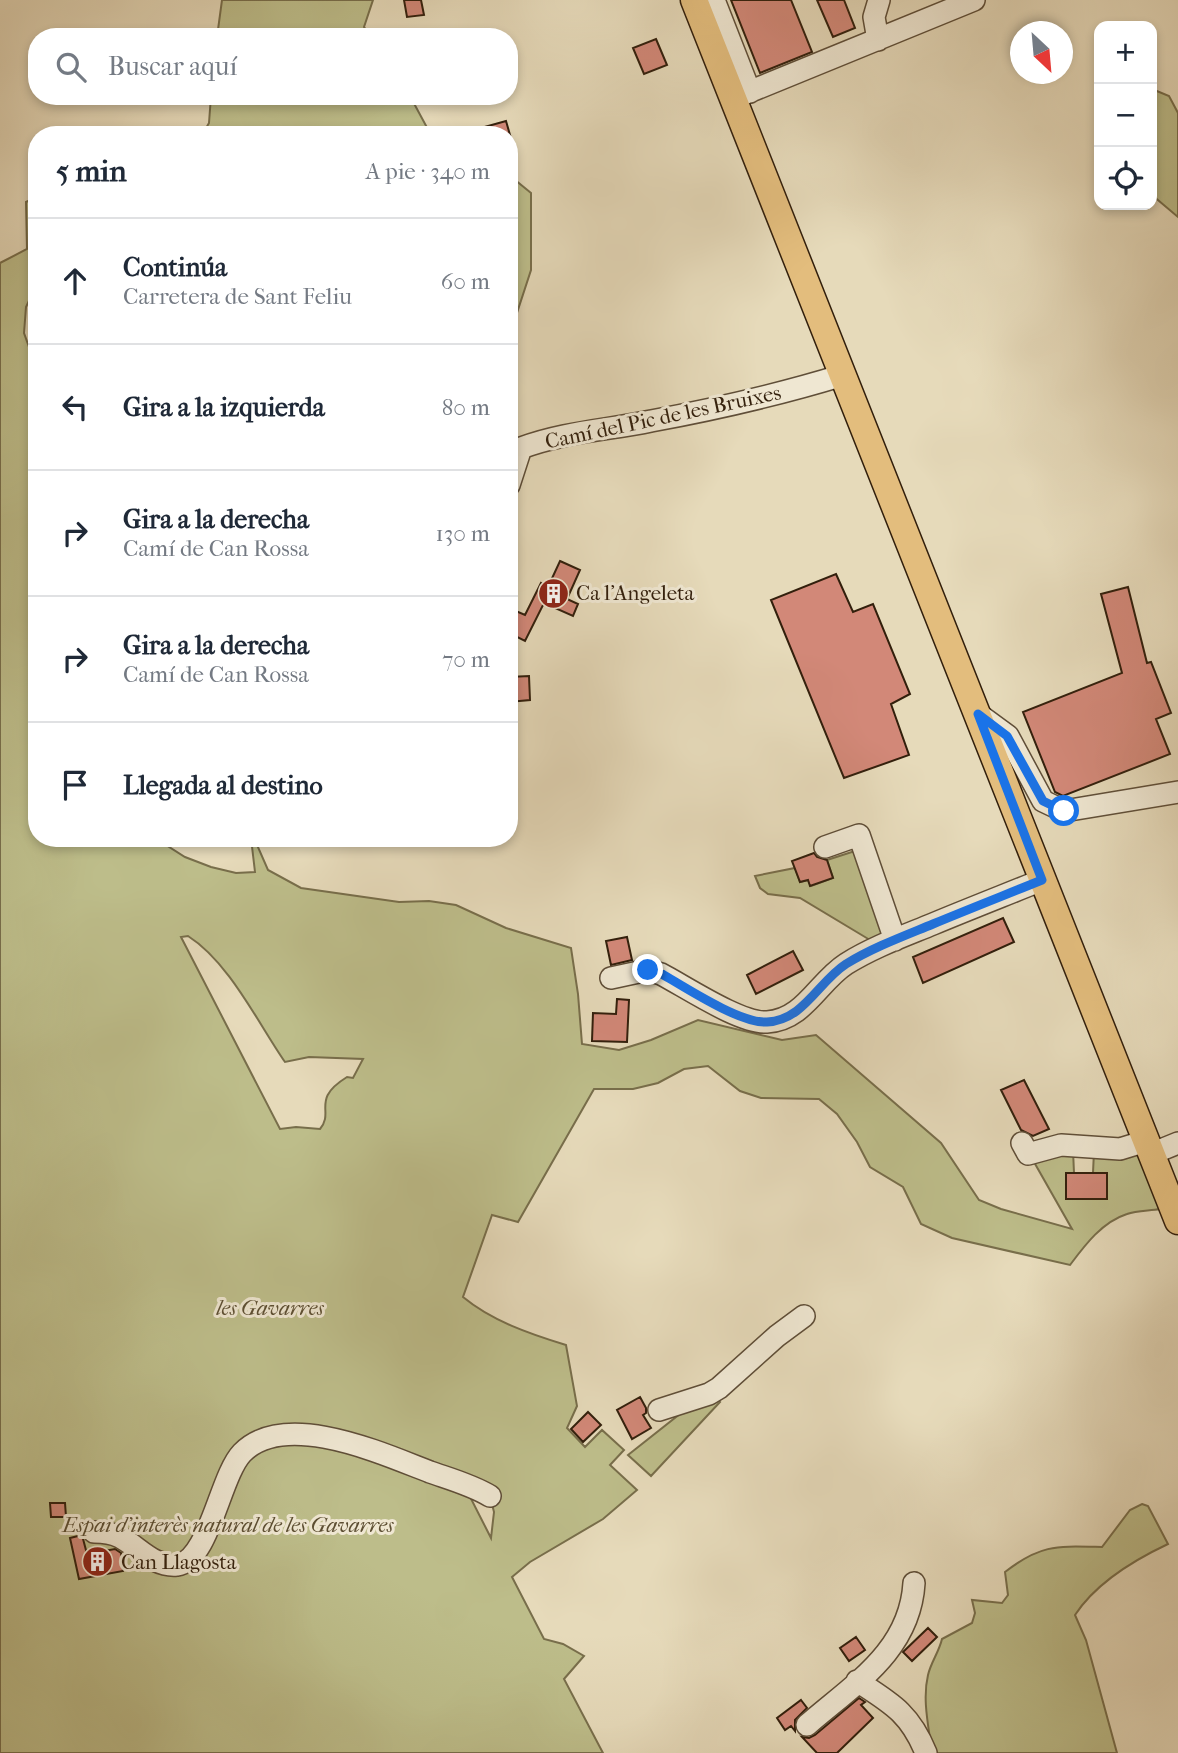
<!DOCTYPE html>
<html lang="es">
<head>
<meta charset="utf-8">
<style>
	:root { --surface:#fff; --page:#f2f2f3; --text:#1f2937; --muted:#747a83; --line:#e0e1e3 }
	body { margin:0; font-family:"IM FELL French Canon",serif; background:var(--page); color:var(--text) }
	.controls { position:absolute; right:21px; top:21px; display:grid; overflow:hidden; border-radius:14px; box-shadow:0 4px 10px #0003 }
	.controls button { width:63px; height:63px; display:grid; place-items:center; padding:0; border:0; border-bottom:2px solid var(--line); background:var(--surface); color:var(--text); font:35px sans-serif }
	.compass { position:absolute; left:1010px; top:21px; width:63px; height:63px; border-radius:50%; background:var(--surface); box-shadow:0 4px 10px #0003; rotate:154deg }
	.stop { position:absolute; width:21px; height:21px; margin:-16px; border:5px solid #1a73e8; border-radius:50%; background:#fff }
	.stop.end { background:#1a73e8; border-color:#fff; box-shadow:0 2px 7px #0008 }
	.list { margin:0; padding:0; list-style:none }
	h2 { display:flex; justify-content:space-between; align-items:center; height:91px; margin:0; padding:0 28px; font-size:30px }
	h2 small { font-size:23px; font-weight:400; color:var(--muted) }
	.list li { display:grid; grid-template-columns:46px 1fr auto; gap:21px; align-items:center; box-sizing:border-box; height:126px; padding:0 28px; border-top:2px solid var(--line) }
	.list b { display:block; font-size:26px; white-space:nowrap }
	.list p { margin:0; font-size:23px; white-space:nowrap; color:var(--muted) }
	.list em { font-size:23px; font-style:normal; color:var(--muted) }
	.icon { flex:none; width:38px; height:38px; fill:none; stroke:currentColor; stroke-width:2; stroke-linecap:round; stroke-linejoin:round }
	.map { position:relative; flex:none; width:1178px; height:1753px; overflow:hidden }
	.search { position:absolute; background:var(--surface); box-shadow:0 4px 10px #0003; left:28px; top:28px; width:490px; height:77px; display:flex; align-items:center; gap:18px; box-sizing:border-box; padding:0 24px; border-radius:28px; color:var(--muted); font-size:26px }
	.panel { position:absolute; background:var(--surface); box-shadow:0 4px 10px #0003; left:28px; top:126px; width:490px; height:721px; border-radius:28px }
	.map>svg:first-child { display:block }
	.green { fill:#bdbd8a; stroke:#786e4b; stroke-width:2; fill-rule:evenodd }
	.building { fill:#d28878; stroke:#321f0c; stroke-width:2 }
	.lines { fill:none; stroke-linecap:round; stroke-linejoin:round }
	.minor-casing { stroke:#5f4e38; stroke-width:24 }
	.major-casing { stroke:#321f0c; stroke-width:29 }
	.minor { stroke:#efe7d2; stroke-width:21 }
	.major { stroke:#e3bd7d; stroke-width:26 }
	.route { stroke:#1a73e8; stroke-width:9 }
	.labels { text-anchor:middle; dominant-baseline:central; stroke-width:6; stroke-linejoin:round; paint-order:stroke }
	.street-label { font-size:21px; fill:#321f0c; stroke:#efe7d2 }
	.poi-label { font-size:21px; fill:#321f0c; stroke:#efe7d2; text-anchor:start }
	.park-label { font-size:21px; font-style:italic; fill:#5c4e32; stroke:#efe7d2 }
</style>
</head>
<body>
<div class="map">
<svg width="1178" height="1753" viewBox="0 0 1178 1753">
	<rect width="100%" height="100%" fill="#e6daba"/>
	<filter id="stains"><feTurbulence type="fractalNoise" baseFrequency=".00286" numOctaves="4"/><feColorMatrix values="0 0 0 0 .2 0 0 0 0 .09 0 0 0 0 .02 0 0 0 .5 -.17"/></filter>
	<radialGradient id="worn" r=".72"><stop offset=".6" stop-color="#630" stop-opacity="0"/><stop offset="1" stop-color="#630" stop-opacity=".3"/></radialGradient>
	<!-- green -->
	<path class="green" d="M 222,0 L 373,0 L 364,27 L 372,37 L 217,37 Z
		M 1152,89 L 1169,96 L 1178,113 L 1178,217 L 1152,195 Z
		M 211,96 L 410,96 L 431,135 L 202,135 L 209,123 Z
		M 509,175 L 531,193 L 531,270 L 515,319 L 509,381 Z
		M 37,197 L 37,284 L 26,307 L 24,333 L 37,369 L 37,838 L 155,838 L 185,857 L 211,867 L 236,873 L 255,872 L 251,838 L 254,838 L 268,870 L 301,888 L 399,902 L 429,901 L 456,905 L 506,928 L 571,948 L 578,994 L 582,1044 L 619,1050 L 651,1040 L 698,1020 L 782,1040 L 816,1035 L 941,1143 L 979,1200 L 1001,1209 L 1072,1229 L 1034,1162 L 1073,1150 L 1074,1173 L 1066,1173 L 1066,1198 L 1106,1199 L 1093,1173 L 1094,1151 L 1136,1149 L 1160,1209 C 1150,1211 1137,1210 1127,1214 C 1102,1222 1085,1245 1070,1265 L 952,1238 L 921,1224 L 903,1187 L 870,1167 L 857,1142 L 837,1114 L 819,1099 L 761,1098 L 740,1091 L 708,1066 L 684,1069 L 658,1083 L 633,1089 L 594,1089 L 518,1222 L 492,1215 L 463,1297 C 492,1321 530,1334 566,1345 L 577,1406 L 567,1428 L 585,1447 L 602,1430 L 624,1450 L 610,1465 L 637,1490 L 603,1519 L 530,1562 L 512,1577 L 544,1639 L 563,1644 L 584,1656 L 564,1679 L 603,1753 L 0,1753 L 0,263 L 27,249 L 26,202 ZM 188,936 C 229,962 258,1023 285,1062 L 309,1057 L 363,1059 L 353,1078 L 347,1077 C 310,1100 335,1111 320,1129 L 296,1127 L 280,1129 L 181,937 ZM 464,1485 L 490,1496 L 494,1512 L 491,1538 Z
		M 858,850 L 886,934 L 870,940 L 800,898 L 768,894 L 760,888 L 755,876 L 795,868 L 800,882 L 808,880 L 811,886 L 833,878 L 827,860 Z
		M 717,1399 L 720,1402 L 651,1476 L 628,1455 L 685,1410 Z
		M 1142,1504 L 1148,1506 L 1168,1544 C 1134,1560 1096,1583 1075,1615 L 1086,1640 L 1117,1753 L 932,1753 C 929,1728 922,1700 928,1675 C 931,1662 939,1652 942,1639 L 972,1623 L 975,1613 L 972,1600 L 1002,1603 L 1008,1595 L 1005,1572 C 1041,1544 1057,1546 1102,1547 L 1130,1510 Z"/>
	<!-- building -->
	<path class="building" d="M 404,0 L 421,0 L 424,15 L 407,17 Z
		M 731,0 L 791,0 L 812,52 L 760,73 Z
		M 817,0 L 844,0 L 855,28 L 833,37 Z
		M 656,39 L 667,65 L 644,74 L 633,48 Z
		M 506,121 L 510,135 L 470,135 L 470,131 Z
		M 560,561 L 580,570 L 567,599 L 578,604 L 573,616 L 544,603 L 525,641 L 509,633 L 509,608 L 525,615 L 541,583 L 548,587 Z
		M 836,574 L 853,612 L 873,604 L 910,694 L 891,704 L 909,755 L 844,778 L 771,600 Z
		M 1128,587 L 1147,663 L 1151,662 L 1171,713 L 1156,719 L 1170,754 L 1063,796 L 1055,792 L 1023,712 L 1122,673 L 1101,594 Z
		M 529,676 L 530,700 L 509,702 L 509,677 Z
		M 814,853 L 817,857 L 827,860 L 833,878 L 810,886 L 808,880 L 800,882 L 792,861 Z
		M 1003,918 L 1014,942 L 923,983 L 913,957 Z
		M 627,937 L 632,960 L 611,965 L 606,941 Z
		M 793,951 L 803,970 L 756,994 L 747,975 Z
		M 617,999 L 629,1000 L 627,1042 L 592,1041 L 593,1013 L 616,1014 Z
		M 1024,1080 L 1049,1129 L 1033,1136 L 1021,1130 L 1001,1090 Z
		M 1066,1173 L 1107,1173 L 1107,1199 L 1066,1199 Z
		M 640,1397 L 646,1408 L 646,1413 L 643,1415 L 651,1428 L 632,1439 L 617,1410 Z
		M 588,1412 L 601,1425 L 583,1442 L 571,1429 Z
		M 50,1503 L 65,1503 L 66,1517 L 51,1517 Z
		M 82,1535 L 87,1554 L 115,1549 L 121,1553 L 123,1571 L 79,1579 L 70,1538 Z
		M 928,1628 L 937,1637 L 912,1661 L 903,1652 Z
		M 856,1637 L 865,1650 L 849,1661 L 840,1648 Z
		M 859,1698 L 865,1702 L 861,1705 L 873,1718 L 837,1753 L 817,1753 L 802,1737 L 809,1738 L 815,1735 Z
		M 801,1700 L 807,1708 L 795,1720 L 795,1731 L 791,1726 L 785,1730 L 777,1718 Z"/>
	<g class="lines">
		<defs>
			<path id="minor" d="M 714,0 L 750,92
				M 878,40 L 874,17 L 879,0
				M 734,98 L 974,0
				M 509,485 L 521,448 C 563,432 608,430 651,421 C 716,409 781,394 843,375
				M 978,714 L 1008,736 L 1043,801 L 1064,811 L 1178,792
				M 825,847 L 859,835 L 895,940
				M 611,978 L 648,970 L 661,974 C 686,987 741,1024 767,1022 C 804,1020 818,982 846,964 C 873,947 904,936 933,924 C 969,909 1005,895 1042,880
				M 1022,1143 L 1028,1154 L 1061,1145 L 1120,1149 L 1146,1141
				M 1151,1154 L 1178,1143
				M 659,1410 L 709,1394 L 719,1388 L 777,1336 L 804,1316
				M 94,1532 C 103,1532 112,1533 120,1537 C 139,1547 153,1567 177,1565 C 209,1561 220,1476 242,1453 C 285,1409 383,1454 430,1472 C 450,1479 472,1485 490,1496
				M 857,1681 C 891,1703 910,1713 926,1753
				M 807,1725 C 854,1684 910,1651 914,1583"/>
			<path id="major" d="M 694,0 C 857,406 1016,814 1178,1221"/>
		</defs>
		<!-- minor casing -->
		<use href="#minor" class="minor-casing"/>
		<!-- major casing -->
		<use href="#major" class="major-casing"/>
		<!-- minor -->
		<use href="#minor" class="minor"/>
		<!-- major -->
		<use href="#major" class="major"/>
	</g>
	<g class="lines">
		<!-- route -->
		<path class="route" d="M 648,970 L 662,974 C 686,988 741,1024 767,1022 C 804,1020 818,982 846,964 C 874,947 904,936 933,924 C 969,909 1005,895 1042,880 L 978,714 L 1007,736 L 1043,801 L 1064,811"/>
	</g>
	<!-- icons -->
	<defs>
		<symbol id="building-disc" viewBox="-11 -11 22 22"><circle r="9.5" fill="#8f2418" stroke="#efe7d2"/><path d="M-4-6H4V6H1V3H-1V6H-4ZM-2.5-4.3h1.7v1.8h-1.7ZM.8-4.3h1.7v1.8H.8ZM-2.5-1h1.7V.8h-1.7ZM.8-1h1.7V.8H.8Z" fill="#fff"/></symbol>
	</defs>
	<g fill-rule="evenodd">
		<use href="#building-disc" x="536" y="576" width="35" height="35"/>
		<use href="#building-disc" x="80" y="1544" width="35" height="35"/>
	</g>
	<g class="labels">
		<!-- street labels -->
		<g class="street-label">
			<text transform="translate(663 417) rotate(-12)">Camí del Pic de les Bruixes</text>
		</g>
		<!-- poi labels -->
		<g class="poi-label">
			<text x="576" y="593">Ca l'Angeleta</text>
			<text x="121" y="1562">Can Llagosta</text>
		</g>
		<!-- park labels -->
		<g class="park-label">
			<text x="270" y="1308">les Gavarres</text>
			<text x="228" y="1525">Espai d'interès natural de les Gavarres</text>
		</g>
	</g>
	<rect width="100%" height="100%" filter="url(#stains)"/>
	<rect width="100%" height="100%" fill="url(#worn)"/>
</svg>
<div class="controls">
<button>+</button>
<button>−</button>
<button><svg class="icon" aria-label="locate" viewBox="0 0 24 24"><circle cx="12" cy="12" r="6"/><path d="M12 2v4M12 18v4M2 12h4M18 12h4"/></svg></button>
</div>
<svg class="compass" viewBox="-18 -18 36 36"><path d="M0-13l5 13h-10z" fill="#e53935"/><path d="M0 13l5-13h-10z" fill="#747a83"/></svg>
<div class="stop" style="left:1064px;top:811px"></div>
<div class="stop end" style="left:648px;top:970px"></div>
<div class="search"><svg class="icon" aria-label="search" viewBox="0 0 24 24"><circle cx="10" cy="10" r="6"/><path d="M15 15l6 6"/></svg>Buscar aquí</div>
<section class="panel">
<h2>5 min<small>A pie · 340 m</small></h2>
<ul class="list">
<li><svg class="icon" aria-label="ahead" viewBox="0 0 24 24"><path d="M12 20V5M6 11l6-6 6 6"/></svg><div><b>Continúa</b><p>Carretera de Sant Feliu</p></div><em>60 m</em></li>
<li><svg class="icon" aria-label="left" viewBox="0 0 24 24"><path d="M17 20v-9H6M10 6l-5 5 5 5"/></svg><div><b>Gira a la izquierda</b></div><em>80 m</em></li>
<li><svg class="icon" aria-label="right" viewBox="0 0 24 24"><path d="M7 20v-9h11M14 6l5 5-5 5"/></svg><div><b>Gira a la derecha</b><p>Camí de Can Rossa</p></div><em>130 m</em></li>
<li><svg class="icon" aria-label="right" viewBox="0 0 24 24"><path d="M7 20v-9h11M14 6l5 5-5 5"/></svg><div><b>Gira a la derecha</b><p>Camí de Can Rossa</p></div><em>70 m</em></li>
<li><svg class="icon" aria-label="arrive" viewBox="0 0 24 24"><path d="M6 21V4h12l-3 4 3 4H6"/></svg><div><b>Llegada al destino</b></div></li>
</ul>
</section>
</div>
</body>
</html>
